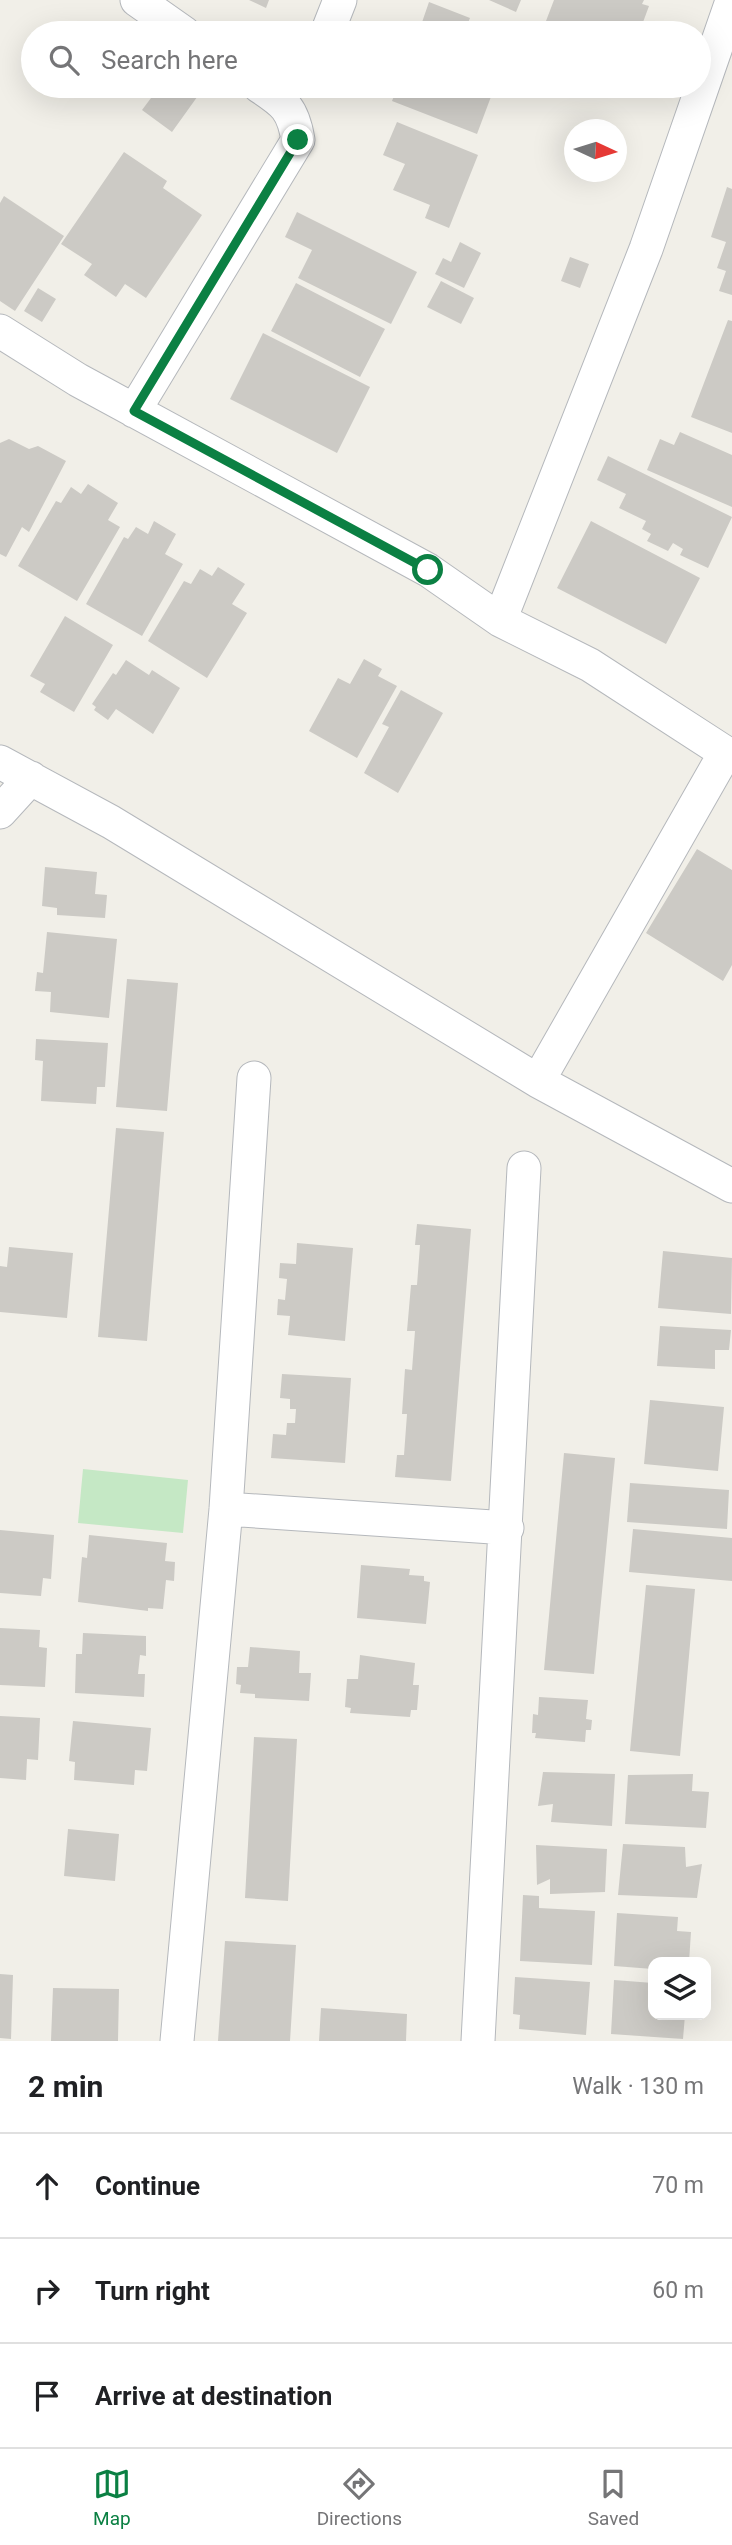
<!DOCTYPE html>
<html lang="en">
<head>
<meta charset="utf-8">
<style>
	:root { --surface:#fff; --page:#f6f6f6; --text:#202124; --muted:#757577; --line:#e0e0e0; --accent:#0b8043 }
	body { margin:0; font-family:Roboto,sans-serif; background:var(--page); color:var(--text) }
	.controls { position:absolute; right:21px; bottom:21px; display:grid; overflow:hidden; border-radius:14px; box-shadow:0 7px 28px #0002 }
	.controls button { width:63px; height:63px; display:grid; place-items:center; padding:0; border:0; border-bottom:2px solid var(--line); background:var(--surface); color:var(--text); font:35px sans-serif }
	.compass { position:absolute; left:564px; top:119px; width:63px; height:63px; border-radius:50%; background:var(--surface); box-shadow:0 7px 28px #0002; rotate:94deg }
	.stop { position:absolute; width:21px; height:21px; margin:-16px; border:5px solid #0b8043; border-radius:50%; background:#fff }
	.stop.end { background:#0b8043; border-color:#fff; box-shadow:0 2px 7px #0008 }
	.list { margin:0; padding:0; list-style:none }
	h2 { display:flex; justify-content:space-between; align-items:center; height:91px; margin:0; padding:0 28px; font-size:30px }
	h2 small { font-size:23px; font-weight:400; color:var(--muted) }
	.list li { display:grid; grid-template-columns:46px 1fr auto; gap:21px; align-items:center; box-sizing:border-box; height:105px; padding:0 28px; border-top:2px solid var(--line) }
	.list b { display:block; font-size:26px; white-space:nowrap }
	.list em { font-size:23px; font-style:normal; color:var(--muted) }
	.icon { flex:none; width:38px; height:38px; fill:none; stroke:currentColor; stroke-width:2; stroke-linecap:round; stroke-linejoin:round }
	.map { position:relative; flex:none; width:732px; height:2041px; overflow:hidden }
	.search { position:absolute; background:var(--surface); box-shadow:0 7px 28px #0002; left:21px; right:21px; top:21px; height:77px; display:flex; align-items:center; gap:18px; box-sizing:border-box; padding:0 24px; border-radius:38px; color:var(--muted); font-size:26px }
	.sheet { height:406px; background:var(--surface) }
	nav { display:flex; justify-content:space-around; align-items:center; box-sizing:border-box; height:98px; border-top:2px solid var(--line); background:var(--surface); font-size:19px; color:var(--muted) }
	nav a { display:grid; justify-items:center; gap:4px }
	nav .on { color:var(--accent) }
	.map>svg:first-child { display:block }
	.pitch { fill:#c5e8c5 }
	.building { fill:#cccac5 }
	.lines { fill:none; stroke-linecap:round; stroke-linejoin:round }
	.minor-casing { stroke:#b5b8bc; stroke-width:35 }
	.minor { stroke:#fff; stroke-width:33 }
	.route { stroke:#0b8043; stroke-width:9 }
</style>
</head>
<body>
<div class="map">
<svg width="732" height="2041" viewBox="0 0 732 2041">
	<rect width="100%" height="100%" fill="#f1efe8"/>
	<!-- pitch -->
	<path class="pitch" d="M 83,1469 L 188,1480 L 183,1533 L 78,1523 Z"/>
	<!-- building -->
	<path class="building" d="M 249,0 L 269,0 L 266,8 Z
		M 489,0 L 521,0 L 516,12 Z
		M 554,0 L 644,0 L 642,4 L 649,6 L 639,33 L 570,33 L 546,21 Z
		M 429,2 L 470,18 L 466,28 L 480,33 L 412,33 L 413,29 L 419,31 Z
		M 160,86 L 205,86 L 172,132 L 142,110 Z
		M 398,86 L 495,86 L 477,134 L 392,101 Z
		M 397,122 L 478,155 L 449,228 L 425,218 L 430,205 L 393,190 L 405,164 L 383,155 Z
		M 124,152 L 167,181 L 163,188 L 202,215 L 146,298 L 125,284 L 116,297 L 84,275 L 92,264 L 61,244 Z
		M 727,187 L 732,189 L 732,295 L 719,291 L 726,271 L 717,268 L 726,242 L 711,237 Z
		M 4,196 L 64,236 L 15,311 L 0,301 L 0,203 Z
		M 297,212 L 417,272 L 391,324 L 298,278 L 312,250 L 285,237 Z
		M 460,242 L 481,253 L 464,288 L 435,274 L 443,258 L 451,262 Z
		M 570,257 L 589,264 L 580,288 L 561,281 Z
		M 441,281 L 474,298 L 461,324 L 427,307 Z
		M 296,283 L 385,329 L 360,377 L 271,331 Z
		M 38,288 L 56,299 L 42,322 L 24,311 Z
		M 728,320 L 732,321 L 732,433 L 691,417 Z
		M 263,333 L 370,387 L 337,453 L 230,399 Z
		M 680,432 L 732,455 L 732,507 L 647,470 L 660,439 L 674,445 Z
		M 9,439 L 29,449 L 38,446 L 66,461 L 29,532 L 22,527 L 6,557 L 0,554 L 0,443 Z
		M 608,456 L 732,517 L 708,568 L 680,555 L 683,549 L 673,543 L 668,551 L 647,541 L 651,534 L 642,529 L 646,521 L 619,508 L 626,494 L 597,480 Z
		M 88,484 L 118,503 L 108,520 L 120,527 L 77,601 L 18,566 L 56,501 L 61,503 L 71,487 L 81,494 Z
		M 154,521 L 176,534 L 165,554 L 183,564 L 142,636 L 86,604 L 124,537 L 128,539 L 136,527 L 148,534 Z
		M 591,521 L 700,578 L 666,644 L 557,588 Z
		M 218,567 L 245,584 L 232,604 L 247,613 L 207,678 L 148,641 L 184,581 L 191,584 L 200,569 L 212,576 Z
		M 65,616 L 113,645 L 74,712 L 40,692 L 45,684 L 30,676 Z
		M 364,659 L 382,669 L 378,676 L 397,686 L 357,758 L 309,731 L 338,678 L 350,684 Z
		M 126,660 L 149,675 L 152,670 L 180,688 L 153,734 L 116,709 L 108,720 L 94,710 L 96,707 L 92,704 L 113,673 L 116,675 Z
		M 401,690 L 443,713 L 398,793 L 364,773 L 389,727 L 382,724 Z
		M 697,849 L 732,870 L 732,965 L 723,981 L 646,933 Z
		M 45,867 L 97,872 L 95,894 L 107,895 L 105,918 L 57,915 L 57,908 L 42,906 Z
		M 47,932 L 117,939 L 109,1018 L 50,1012 L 51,992 L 35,991 L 37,972 L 43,973 Z
		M 127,979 L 178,983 L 167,1111 L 116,1107 Z
		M 36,1039 L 108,1043 L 105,1087 L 97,1087 L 96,1104 L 41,1101 L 43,1061 L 35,1060 Z
		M 116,1128 L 164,1132 L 147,1341 L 98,1337 Z
		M 417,1224 L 471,1229 L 451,1481 L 395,1477 L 397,1455 L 404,1455 L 407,1414 L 402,1414 L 405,1369 L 412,1370 L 415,1331 L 407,1331 L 411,1285 L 417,1285 L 420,1245 L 415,1245 Z
		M 297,1243 L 353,1248 L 345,1341 L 288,1335 L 290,1316 L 277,1315 L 278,1299 L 285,1300 L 287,1279 L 279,1278 L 280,1263 L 296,1264 Z
		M 9,1247 L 73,1253 L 67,1318 L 0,1312 L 0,1266 L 7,1267 Z
		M 663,1251 L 732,1258 L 731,1314 L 658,1308 Z
		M 660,1326 L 731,1330 L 729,1350 L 715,1350 L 715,1369 L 657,1366 Z
		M 282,1374 L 351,1378 L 345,1463 L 271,1458 L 273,1434 L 286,1435 L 287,1423 L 295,1423 L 296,1409 L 290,1409 L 290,1399 L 280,1398 Z
		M 650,1400 L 724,1407 L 718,1471 L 644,1464 Z
		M 564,1453 L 615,1458 L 594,1674 L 544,1670 Z
		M 630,1483 L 729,1490 L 727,1529 L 627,1522 Z
		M 633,1529 L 732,1538 L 732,1581 L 629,1572 Z
		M 0,1530 L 54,1535 L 51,1579 L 43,1578 L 41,1596 L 0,1593 Z
		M 89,1535 L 167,1543 L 165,1561 L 175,1562 L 174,1581 L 166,1580 L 163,1609 L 148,1608 L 148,1611 L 78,1602 L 82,1557 L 87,1558 Z
		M 361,1565 L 410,1569 L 409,1575 L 424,1576 L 424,1581 L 430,1582 L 426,1624 L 357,1618 Z
		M 646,1585 L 695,1589 L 680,1756 L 630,1751 Z
		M 0,1628 L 40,1630 L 39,1647 L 47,1648 L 45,1687 L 0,1685 Z
		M 83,1633 L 146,1636 L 146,1656 L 140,1655 L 138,1674 L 145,1674 L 144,1697 L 75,1693 L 76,1654 L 82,1654 Z
		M 250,1647 L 300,1651 L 299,1673 L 311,1673 L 309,1701 L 255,1698 L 255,1694 L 240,1693 L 241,1685 L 236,1684 L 237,1667 L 248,1667 Z
		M 360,1655 L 415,1663 L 413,1685 L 419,1685 L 417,1710 L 411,1710 L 410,1717 L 350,1713 L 351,1708 L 345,1707 L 347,1679 L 358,1679 Z
		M 539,1697 L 588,1700 L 586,1719 L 592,1720 L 591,1730 L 586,1730 L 585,1742 L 535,1738 L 536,1733 L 532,1733 L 533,1714 L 538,1715 Z
		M 0,1716 L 40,1718 L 38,1760 L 27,1759 L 26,1780 L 0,1778 Z
		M 73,1721 L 151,1728 L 147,1771 L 135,1770 L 134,1785 L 74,1780 L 75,1762 L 69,1761 Z
		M 254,1737 L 297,1739 L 288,1901 L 245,1898 Z
		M 543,1772 L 615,1774 L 612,1826 L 551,1822 L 553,1804 L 538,1806 Z
		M 693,1774 L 692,1791 L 709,1792 L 706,1828 L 625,1824 L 628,1775 Z
		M 68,1829 L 119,1834 L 115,1881 L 64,1876 Z
		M 623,1844 L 685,1847 L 686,1867 L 702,1864 L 697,1898 L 618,1895 Z
		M 536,1845 L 607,1849 L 605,1892 L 550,1894 L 550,1879 L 537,1885 Z
		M 523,1895 L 539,1896 L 539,1908 L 595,1911 L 592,1965 L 520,1961 Z
		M 617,1913 L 678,1917 L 677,1931 L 691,1932 L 689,1962 L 653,1962 L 653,1969 L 614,1966 Z
		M 225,1941 L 296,1945 L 290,2041 L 218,2041 Z
		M 0,1974 L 13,1975 L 11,2039 L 0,2038 Z
		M 515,1977 L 590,1982 L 586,2035 L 519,2029 L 520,2015 L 513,2014 Z
		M 614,1980 L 653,1983 L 653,2015 L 685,2015 L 683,2039 L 611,2034 Z
		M 53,1988 L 119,1989 L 118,2041 L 51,2041 Z
		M 321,2008 L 407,2014 L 406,2041 L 319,2041 Z"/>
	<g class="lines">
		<defs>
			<path id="minor" d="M 137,0 L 184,33
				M 327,33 L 340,0
				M 0,331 L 78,380 L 428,570 L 500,620 L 590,665 L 732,757
				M 134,411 L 298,140 C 293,109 285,103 259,86
				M 500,620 L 646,249 L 732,1
				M 0,762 L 111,822 L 538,1081 L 732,1186
				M 0,812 L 31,778
				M 538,1081 L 724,755
				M 226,1509 L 507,1528
				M 177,2041 L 226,1509 L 254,1078
				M 478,2041 L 524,1168"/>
		</defs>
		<!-- minor casing -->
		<use href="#minor" class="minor-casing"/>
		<!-- minor -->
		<use href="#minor" class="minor"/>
	</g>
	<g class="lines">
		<!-- route -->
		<path class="route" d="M 298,140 L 134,411 L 428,570"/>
	</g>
</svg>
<div class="controls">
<button><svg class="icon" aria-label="layers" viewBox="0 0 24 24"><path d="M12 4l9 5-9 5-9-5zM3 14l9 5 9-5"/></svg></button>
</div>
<svg class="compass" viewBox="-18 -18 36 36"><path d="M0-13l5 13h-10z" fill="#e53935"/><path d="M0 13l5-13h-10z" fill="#757577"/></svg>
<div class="stop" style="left:428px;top:570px"></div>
<div class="stop end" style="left:298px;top:140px"></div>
<div class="search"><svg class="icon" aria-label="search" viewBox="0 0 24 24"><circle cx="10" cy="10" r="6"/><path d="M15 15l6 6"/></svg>Search here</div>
</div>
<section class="sheet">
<h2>2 min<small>Walk · 130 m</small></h2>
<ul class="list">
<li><svg class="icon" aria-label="ahead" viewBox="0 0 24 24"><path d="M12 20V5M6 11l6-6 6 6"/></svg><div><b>Continue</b></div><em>70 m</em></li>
<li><svg class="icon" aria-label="right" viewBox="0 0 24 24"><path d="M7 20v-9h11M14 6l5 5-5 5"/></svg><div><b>Turn right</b></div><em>60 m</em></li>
<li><svg class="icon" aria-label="arrive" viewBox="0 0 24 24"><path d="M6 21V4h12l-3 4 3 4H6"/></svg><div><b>Arrive at destination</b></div></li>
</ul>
</section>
<nav>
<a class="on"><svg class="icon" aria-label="map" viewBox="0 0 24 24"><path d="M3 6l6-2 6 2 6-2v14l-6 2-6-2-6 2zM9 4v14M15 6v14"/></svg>Map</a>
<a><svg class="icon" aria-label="directions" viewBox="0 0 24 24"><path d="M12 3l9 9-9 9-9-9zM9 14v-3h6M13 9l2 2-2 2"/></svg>Directions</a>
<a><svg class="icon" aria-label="saved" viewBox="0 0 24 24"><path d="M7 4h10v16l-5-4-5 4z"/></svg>Saved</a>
</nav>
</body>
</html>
